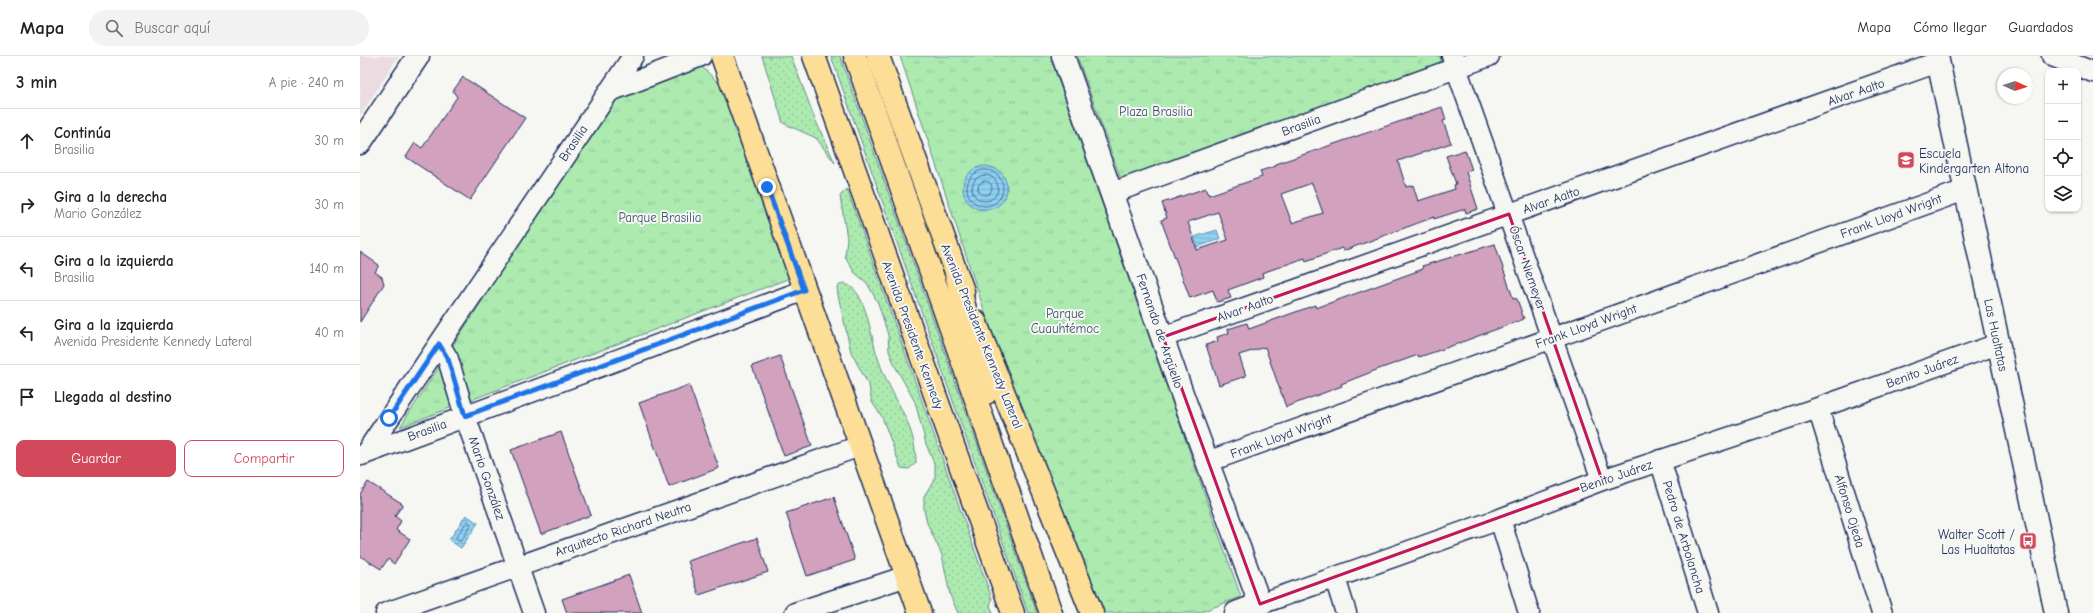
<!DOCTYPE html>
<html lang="es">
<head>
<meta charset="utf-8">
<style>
	:root { --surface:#fff; --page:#f2f2f2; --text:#202124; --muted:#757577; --line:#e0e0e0; --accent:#d1495b }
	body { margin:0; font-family:"Comic Neue",sans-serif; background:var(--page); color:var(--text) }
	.controls { position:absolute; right:12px; top:12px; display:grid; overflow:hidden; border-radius:8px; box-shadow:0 1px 3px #0004 }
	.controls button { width:36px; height:36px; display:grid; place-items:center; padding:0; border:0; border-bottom:1px solid var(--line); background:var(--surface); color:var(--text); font:20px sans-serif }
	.compass { position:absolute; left:1637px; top:12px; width:36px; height:36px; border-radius:50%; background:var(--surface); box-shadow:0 1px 3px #0004; rotate:93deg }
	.stop { position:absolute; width:12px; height:12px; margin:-9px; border:3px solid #1a73e8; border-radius:50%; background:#fff }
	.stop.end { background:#1a73e8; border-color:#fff; box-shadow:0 1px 4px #0008 }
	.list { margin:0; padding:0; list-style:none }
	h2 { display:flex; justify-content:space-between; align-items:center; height:52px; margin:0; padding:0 16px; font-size:17px }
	h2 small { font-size:13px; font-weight:400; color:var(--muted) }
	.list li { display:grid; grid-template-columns:26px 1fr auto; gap:12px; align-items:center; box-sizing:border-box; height:64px; padding:0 16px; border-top:1px solid var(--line) }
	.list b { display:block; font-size:15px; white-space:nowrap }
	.list p { margin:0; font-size:13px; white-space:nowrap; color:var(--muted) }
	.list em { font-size:13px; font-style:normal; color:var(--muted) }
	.actions { display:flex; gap:8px; padding:12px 16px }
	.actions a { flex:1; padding:9px 0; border:1px solid var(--accent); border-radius:8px; text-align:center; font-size:14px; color:var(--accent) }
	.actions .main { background:var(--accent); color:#fff }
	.icon { flex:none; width:22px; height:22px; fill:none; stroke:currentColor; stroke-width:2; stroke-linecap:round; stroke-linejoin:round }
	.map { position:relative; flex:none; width:1733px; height:557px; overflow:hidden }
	header { display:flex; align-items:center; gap:24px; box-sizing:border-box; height:56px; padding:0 20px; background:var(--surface); border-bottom:1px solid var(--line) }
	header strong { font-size:19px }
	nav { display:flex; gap:22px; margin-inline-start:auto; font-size:14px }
	.search { width:280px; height:36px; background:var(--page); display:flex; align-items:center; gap:10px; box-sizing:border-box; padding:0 14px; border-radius:22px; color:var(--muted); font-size:15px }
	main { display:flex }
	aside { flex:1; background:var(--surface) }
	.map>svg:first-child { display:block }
	.built { fill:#ebdce2 }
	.grass { fill:url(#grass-dots); stroke:#648c87 }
	.park { fill:url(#park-tufts); stroke:#648c87 }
	.water { fill:url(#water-rules); stroke:#6190b6 }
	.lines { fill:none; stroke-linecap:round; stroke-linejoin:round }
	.shore { stroke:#497099; stroke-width:1 }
	.building { fill:#d2a1bd; stroke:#1b2f5e; fill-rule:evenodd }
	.street-casing { stroke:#1b2f5e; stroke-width:23 }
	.secondary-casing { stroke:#1b2f5e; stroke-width:25 }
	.primary-casing { stroke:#1b2f5e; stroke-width:25 }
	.highway-casing { stroke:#1b2f5e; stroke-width:25 }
	.street { stroke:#f6f6f2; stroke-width:20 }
	.secondary { stroke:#f6f6f2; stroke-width:22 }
	.primary { stroke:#fdde96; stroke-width:22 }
	.highway { stroke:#fdde96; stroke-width:22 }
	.route { stroke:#1a73e8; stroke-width:5 }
	.marked { fill:none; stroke:#c2185b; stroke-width:3; stroke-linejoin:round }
	.labels { text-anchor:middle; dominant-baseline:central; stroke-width:4; stroke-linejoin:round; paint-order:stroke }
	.street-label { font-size:13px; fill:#1b2f5e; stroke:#f6f6f2 }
	.park-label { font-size:13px; fill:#38546e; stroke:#f6f6f2 }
	.poi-label { font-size:13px; fill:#1b2f5e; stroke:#f6f6f2; text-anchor:start }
</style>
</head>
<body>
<header>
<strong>Mapa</strong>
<div class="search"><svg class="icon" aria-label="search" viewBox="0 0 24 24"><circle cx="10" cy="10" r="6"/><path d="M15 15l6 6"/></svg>Buscar aquí</div>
<nav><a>Mapa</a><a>Cómo llegar</a><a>Guardados</a></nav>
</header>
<main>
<aside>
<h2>3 min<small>A pie · 240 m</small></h2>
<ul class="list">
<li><svg class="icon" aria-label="ahead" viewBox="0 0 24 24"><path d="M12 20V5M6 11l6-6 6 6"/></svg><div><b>Continúa</b><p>Brasilia</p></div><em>30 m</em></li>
<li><svg class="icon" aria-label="right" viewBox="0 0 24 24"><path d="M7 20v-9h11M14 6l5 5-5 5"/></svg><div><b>Gira a la derecha</b><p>Mario González</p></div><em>30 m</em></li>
<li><svg class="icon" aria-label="left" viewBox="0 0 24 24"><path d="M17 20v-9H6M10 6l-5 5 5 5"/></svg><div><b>Gira a la izquierda</b><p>Brasilia</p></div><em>140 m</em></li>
<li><svg class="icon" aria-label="left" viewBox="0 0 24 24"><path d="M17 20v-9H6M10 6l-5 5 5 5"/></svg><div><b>Gira a la izquierda</b><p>Avenida Presidente Kennedy Lateral</p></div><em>40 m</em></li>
<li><svg class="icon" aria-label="arrive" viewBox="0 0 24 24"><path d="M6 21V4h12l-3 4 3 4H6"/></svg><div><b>Llegada al destino</b></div></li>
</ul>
<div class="actions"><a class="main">Guardar</a><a>Compartir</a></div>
</aside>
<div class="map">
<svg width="1733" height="557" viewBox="0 0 1733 557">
	<defs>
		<pattern id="grass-dots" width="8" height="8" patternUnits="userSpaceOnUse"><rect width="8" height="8" fill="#aceab0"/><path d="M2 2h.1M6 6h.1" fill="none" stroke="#93c99a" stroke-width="1.8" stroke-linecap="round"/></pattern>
		<pattern id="park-tufts" width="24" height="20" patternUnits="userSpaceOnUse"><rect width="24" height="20" fill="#aceab0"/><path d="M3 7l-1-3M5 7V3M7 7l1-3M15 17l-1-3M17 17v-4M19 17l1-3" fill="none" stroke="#93c99a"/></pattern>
		<pattern id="water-rules" width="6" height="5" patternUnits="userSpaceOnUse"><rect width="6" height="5" fill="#8fd1f1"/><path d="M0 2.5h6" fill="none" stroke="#7bb4d1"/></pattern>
	</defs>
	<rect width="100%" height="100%" fill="#f6f6f2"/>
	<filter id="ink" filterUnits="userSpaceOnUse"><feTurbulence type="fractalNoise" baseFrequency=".025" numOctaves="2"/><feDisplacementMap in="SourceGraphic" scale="8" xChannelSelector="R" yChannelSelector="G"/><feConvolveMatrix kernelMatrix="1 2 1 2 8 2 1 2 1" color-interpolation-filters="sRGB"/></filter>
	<g filter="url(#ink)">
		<!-- built -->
		<path class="built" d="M 0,0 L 39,0 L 0,60 Z"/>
		<!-- grass -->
		<path class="grass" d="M 402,0 L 431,0 L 455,63 L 475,107 L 456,82 L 423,67 Z
			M 471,0 L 480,0 L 677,557 L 668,557 Z
			M 487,133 L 632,543 L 630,550 L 633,557 L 598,557 L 590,539 L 582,499 L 567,467 L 564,454 L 564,440 L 575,422 L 575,410 L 566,388 L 555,346 L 535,310 L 529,295 L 528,279 L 518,247 L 507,227 L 494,216 L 485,200 L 487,182 L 480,140 Z
			M 483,227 C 491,230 495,233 499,240 C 510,260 511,283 519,305 C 531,342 556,366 556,407 L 549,413 L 541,412 L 522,361 L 512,346 L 509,330 L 491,296 L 478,239 L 477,231 Z"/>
		<!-- park -->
		<path class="park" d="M 540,0 L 690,0 L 881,541 L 838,557 L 740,557 L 634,284 Z
			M 717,0 L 1080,0 L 1082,9 L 762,126 Z
			M 339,8 L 365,33 L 430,222 L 40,371 L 248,51 L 259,42 Z"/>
		<!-- water -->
		<path class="water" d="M603 132a22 22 0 1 1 44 0a22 22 0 1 1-44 0Z
			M 857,174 L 860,183 L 837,191 L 834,181 Z
			M 106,459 L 118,467 L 101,492 L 89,484 Z"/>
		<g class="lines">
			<!-- shore -->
			<path class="shore" d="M607 132a18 18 0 1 1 36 0a18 18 0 1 1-36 0Z
				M612 132a13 13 0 1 1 26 0a13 13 0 1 1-26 0Z
				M618 132a7 7 0 1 1 14 0a7 7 0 1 1-14 0Z
				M 108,465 L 111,469 L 101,485 L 98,485 L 96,482 Z"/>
		</g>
		<!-- building -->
		<path class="building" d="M 103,21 L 165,62 L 110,144 L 46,101 L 55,87 L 62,92 L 97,41 L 93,35 Z
			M 1082,51 L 1086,64 L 1083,65 L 1091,87 L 1038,105 L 1046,131 L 1053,129 L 1058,145 L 1095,133 L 1094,129 L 1096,128 L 1086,100 L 1105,94 L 1112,114 L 1106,116 L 1118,153 L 1106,157 L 1105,153 L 1074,163 L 1074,161 L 983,195 L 982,192 L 946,205 L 945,202 L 902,217 L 903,221 L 868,234 L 871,242 L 857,246 L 853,234 L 830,242 L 801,164 L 807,162 L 802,147 L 846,132 L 849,139 L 902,121 L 900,115 L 916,110 L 916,108 ZM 952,127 L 963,157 L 932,167 L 921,138 ZM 858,156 L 868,184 L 837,194 L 828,166 Z
			M 1135,188 L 1153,242 L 1157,243 L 1164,263 L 1083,293 L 1059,301 L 1058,299 L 1019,313 L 981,328 L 982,330 L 926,351 L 905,291 L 879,299 L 886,320 L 859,329 L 846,289 L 858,285 L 857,281 L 869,277 L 868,273 L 887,267 L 889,273 L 955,249 L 956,252 L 1063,213 L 1062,210 Z
			M 0,196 L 19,209 L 15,216 L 22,221 L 24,228 L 0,266 Z
			M 420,300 L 452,390 L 424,400 L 392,310 Z
			M 329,329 L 359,412 L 309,431 L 279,347 Z
			M 201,376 L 231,459 L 181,478 L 151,394 Z
			M 8,426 L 43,448 L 35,460 L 41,465 L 36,474 L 50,483 L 34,508 L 28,503 L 21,513 L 0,500 L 0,438 Z
			M 474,441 L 495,504 L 447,520 L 426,457 Z
			M 397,482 L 408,516 L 339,539 L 328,505 Z
			M 269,519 L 282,557 L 207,557 L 202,543 Z"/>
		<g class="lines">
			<defs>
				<path id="street" d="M 1092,0 L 1242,424
					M 1692,0 L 1733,16
					M 248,36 L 341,0
					M 752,137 L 1129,0
					M 803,281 L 1578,6
					M 79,288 L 88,303 L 105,360 L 174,557
					M 1458,352 L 1522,557
					M 5,398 L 273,0
					M 2,399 L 445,234
					M 1300,404 L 1348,557
					M 847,406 L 1605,134
					M 1140,463 L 1169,557
					M 975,522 L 986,557
					M 900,548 L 1140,463 L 1242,424 L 1458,352 L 1638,288
					M 26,557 L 500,390
					M 435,557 L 547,520"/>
				<path id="secondary" d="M 703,0 L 824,343 L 900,548 L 876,557
					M 1577,0 L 1696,557
					M 0,87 L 58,0"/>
				<path id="primary" d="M 362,0 L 560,557
					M 518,0 L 603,235
					M 615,265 L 732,557"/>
				<path id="highway" d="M 454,0 L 653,557
					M 495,0 L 691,557
					M 596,217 L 626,337"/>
			</defs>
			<!-- street casing -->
			<use href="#street" class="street-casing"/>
			<!-- secondary casing -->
			<use href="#secondary" class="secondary-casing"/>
			<!-- primary casing -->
			<use href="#primary" class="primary-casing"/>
			<!-- highway casing -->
			<use href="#highway" class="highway-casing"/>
			<!-- street -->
			<use href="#street" class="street"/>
			<!-- secondary -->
			<use href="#secondary" class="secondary"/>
			<!-- primary -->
			<use href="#primary" class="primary"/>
			<!-- highway -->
			<use href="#highway" class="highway"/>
		</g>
	</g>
	<g class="lines" filter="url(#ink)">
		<!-- route -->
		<path class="route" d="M 29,362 L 79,288 L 88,303 L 105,360 L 444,234 L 407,131"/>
	</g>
	<!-- marked area -->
	<path class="marked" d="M 1149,158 L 1242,424 L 900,548 L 803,281 Z"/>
	<!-- icons -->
	<defs>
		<symbol id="school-square" viewBox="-11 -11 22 22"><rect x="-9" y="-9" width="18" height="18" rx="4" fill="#d1495b" stroke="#f6f6f2"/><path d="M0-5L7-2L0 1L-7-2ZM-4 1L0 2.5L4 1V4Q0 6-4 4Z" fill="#fff"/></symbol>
		<symbol id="bus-square" viewBox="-11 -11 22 22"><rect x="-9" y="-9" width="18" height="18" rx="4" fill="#d1495b" stroke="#f6f6f2"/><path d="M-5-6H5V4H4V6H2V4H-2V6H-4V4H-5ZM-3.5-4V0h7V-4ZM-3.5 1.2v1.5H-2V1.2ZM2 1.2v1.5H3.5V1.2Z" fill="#fff"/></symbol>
	</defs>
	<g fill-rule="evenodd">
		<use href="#school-square" x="1536" y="94" width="20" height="20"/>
		<use href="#bus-square" x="1658" y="475" width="20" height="20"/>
	</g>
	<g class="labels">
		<!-- street labels -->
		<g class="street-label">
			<text transform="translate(1496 36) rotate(-19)">Alvar Aalto</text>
			<text transform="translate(941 69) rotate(-20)">Brasilia</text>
			<text transform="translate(213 87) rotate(-56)">Brasilia</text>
			<text transform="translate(1191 144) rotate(-19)">Alvar Aalto</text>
			<text transform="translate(1531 160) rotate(-20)">Frank Lloyd Wright</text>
			<text transform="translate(1168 212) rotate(71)">Óscar Niemeyer</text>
			<text transform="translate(885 252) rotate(-20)">Alvar Aalto</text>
			<text transform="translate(1226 270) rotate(-20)">Frank Lloyd Wright</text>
			<text transform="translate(800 275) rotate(71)">Fernando de Argüello</text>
			<text transform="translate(553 279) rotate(70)">Avenida Presidente Kennedy</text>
			<text transform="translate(1636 279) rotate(78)">Las Hualtatas</text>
			<text transform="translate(622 280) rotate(68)">Avenida Presidente Kennedy Lateral</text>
			<text transform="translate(1562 315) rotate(-20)">Benito Juárez</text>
			<text transform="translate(67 374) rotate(-20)">Brasilia</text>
			<text transform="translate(921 380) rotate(-20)">Frank Lloyd Wright</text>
			<text transform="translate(1256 420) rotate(-19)">Benito Juárez</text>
			<text transform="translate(127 422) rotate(71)">Mario González</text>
			<text transform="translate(1490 455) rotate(73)">Alfonso Ojeda</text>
			<text transform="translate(263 473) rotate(-19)">Arquitecto Richard Neutra</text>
			<text transform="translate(1324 481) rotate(73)">Pedro de Arbolancha</text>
		</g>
		<!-- park labels -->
		<g class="park-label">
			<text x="796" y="55">Plaza Brasilia</text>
			<text x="300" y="161">Parque Brasilia</text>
			<text x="705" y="257">Parque<tspan x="705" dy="15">Cuauhtémoc</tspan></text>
		</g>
		<!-- poi labels -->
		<g class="poi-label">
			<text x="1559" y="97">Escuela<tspan x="1559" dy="15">Kindergarten Altona</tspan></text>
			<text x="1655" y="478" text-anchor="end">Walter Scott /<tspan x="1655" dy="15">Las Hualtatas</tspan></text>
		</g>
	</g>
</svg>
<div class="controls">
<button>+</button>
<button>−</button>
<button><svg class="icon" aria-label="locate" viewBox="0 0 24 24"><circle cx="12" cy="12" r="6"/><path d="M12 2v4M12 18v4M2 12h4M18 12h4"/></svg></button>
<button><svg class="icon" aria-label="layers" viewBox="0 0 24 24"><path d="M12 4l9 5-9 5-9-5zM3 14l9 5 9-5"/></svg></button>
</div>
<svg class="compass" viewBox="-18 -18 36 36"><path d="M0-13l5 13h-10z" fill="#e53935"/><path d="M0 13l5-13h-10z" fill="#757577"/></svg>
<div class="stop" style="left:29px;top:362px"></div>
<div class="stop end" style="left:407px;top:131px"></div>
</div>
</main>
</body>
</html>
